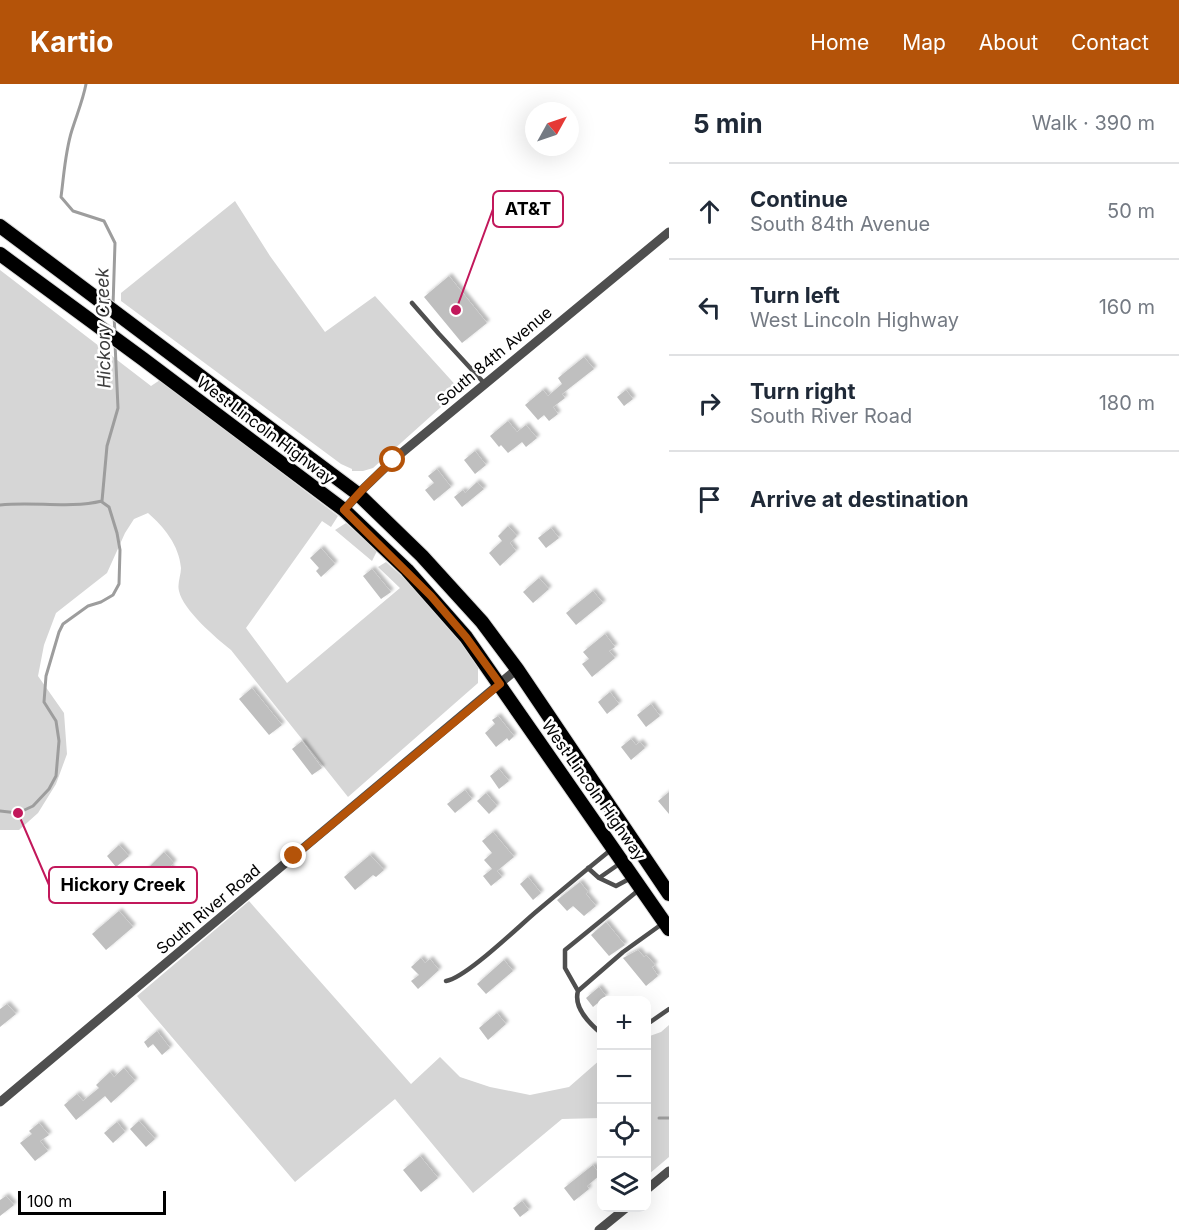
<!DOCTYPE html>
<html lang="en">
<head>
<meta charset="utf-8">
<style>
	:root { --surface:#fff; --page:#f2f2f3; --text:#1f2937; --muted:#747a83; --line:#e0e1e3; --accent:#b45309 }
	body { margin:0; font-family:Inter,sans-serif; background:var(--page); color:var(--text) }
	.controls { position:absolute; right:18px; bottom:18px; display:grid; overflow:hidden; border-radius:12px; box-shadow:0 6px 24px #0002 }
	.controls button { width:54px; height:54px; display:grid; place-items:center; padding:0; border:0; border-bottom:2px solid var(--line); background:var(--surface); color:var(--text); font:30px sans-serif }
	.compass { position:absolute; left:525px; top:18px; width:54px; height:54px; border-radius:50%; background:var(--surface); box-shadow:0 6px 24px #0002; rotate:50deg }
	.scale { position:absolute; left:18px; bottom:15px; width:148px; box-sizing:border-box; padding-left:6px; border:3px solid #000; border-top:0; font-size:16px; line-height:21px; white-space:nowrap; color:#000; -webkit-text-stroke:4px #fff; paint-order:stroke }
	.stop { position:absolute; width:18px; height:18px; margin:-14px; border:4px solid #b45309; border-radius:50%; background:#fff }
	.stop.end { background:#b45309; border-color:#fff; box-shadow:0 2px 6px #0008 }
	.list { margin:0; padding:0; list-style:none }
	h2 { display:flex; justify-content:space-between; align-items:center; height:78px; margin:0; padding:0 24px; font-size:26px }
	h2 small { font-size:20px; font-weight:400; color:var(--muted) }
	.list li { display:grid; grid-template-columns:39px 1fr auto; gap:18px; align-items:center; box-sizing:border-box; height:96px; padding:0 24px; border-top:2px solid var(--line) }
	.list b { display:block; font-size:22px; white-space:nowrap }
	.list p { margin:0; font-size:20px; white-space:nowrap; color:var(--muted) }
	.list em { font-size:20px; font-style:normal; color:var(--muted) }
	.icon { flex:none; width:33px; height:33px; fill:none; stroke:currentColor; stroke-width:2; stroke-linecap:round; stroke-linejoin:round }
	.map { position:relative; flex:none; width:669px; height:1146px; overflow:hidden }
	header { display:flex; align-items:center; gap:36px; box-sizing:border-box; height:84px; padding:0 30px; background:var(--accent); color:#fff }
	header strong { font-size:28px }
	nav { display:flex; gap:33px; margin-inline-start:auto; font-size:21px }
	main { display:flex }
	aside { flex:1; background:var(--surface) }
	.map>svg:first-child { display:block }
	.green { fill:#d6d6d6 }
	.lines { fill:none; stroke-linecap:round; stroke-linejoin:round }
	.stream { stroke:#9d9d9d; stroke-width:3 }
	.building { fill:#bfbfbf; filter:url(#shadow) }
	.primary-casing { stroke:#dbdbdb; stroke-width:16 }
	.lane { stroke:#4f4f4f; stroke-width:4.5 }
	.street { stroke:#4f4f4f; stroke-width:9 }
	.primary { stroke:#000; stroke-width:14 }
	.route { stroke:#b45309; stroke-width:8 }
	.labels { text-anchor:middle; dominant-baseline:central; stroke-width:5; stroke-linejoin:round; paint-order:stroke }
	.street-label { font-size:16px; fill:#000; stroke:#fff }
	.water-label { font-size:18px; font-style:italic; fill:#3e3e3e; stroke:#fff }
	.leader { fill:none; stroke:#c2185b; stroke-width:2 }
	.callout-dot { fill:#c2185b; stroke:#fff; stroke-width:2 }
	.callout { fill:#fff; stroke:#c2185b; stroke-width:2 }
	.callout-label { font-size:18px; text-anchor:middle; font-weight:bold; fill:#000 }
</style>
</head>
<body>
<header>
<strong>Kartio</strong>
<nav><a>Home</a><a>Map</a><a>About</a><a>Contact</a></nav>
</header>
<main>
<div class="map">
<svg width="669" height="1146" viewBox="0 0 669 1146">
	<defs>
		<filter id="shadow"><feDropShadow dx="3" dy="-3" stdDeviation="1.5" flood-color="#0004"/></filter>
	</defs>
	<rect width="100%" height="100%" fill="#fff"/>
	<!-- green -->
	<path class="green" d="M 235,117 L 270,172 L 325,248 L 375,212 L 460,306 L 373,384 L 363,387 L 352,387 L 352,385 L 341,380 L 121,217 L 121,209 Z
		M 0,186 L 151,302 L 160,296 L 338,432 L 331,443 L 322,437 L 246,544 L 287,599 L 400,504 L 378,483 L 386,478 L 421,509 L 478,580 L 478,599 L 348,713 L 231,566 C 216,554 183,526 179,507 C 177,500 181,491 181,484 C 179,461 164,443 148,429 L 134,435 L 125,449 L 107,489 L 56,529 L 44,561 L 38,592 L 64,629 L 67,670 L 56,700 L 38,729 L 19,746 L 0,746 Z
		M 346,439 L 377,467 L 372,477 L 335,446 Z
		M 249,817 L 411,1000 L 440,973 L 460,993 L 490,1003 L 530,1011 L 569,1003 L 601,975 L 601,1034 L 562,1035 L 473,1109 L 395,1015 L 295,1098 L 137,912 Z
		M 669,941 L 669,1073 L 649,1090 L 646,1087 L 647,953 L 661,948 Z"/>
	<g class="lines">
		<!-- stream -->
		<path class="stream" d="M 86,0 C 83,16 77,30 72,46 C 65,68 64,91 61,113 L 73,127 L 104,137 L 115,159 L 113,222
			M 114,232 L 115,249
			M 102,417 L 107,362 L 118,324 L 115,259
			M 0,421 C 34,417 68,425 102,417
			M 0,727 L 18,729 L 33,722 L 49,705 L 56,692 L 59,657 L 56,637 L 44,618 L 46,592 L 59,548 L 63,540 L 88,522 L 101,518 L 113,511 L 119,500 L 120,466 L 117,449 L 109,423 L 102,418
			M 659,1034 L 669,1034"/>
	</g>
	<!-- building -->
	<path class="building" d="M 449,192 L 487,239 L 462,259 L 424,213 Z
		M 584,273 L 594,285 L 562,310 L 565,314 L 553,323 L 558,330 L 549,337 L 544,331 L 538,336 L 525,321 L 543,306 L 548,312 L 562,300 L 558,294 Z
		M 626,306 L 633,315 L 624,322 L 617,313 Z
		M 508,337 L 517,348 L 526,341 L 537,354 L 526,363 L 522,358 L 508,369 L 501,361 L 499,363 L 490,352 Z
		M 475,367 L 486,381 L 475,390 L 464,376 Z
		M 437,385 L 451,403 L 434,417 L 425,406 L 434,399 L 428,392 Z
		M 477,398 L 484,405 L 462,423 L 454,413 L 463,406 L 465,409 Z
		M 508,442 L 517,452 L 510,459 L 516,467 L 500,482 L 489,469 L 502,457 L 498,452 Z
		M 551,444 L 559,454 L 546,464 L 538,454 Z
		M 321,464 L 335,480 L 321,493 L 316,487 L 319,484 L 310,474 Z
		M 372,485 L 391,508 L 381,515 L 363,492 Z
		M 539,494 L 549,505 L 533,519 L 523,508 Z
		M 593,507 L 603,519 L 576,541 L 566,529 Z
		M 605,550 L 615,563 L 609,567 L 615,574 L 592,593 L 582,580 L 589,575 L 583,568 Z
		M 252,604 L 282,641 L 269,651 L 239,615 Z
		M 610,608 L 619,620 L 607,630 L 598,618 Z
		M 651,620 L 660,632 L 646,643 L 637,631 Z
		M 498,632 L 514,652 L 509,657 L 507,654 L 496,663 L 485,649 L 495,640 L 492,636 Z
		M 631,655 L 636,661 L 640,658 L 645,664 L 631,676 L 621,663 Z
		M 302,657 L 322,684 L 312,691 L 292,665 Z
		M 499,685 L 509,697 L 499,705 L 490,692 Z
		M 465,706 L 472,715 L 455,729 L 447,720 Z
		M 669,708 L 669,730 L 658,717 Z
		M 486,709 L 497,722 L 489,730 L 477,717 Z
		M 493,748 L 514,773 L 497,787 L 502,793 L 491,802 L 483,792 L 492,785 L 484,776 L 492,769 L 482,757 Z
		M 119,761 L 129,772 L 116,783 L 107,772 Z
		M 164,768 L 174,779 L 170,783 L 173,787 L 164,795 L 161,791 L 150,800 L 142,790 Z
		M 370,771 L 384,786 L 376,793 L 373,791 L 355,806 L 344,793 Z
		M 528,793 L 541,809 L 533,816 L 520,800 Z
		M 580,798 L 588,808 L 586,810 L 596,822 L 584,832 L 573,822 L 567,827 L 557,816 Z
		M 119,827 L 133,843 L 106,866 L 92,850 Z
		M 606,838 L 625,861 L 609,872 L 591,851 Z
		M 638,866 L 644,873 L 646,871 L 655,881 L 652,883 L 658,892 L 646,902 L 623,874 Z
		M 421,874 L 425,879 L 430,875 L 439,886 L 418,905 L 411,897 L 419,891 L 411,883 Z
		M 504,876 L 513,887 L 486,910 L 477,900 Z
		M 599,903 L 606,912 L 593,923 L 586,914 Z
		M 7,920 L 16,930 L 0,943 L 0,925 Z
		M 497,929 L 506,940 L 488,956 L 479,944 Z
		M 157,947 L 170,964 L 162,971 L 153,960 L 148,964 L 144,958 Z
		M 124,984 L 135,997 L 111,1019 L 105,1012 L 76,1036 L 64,1021 L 77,1010 L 83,1017 L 99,1004 L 96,1001 L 110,988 L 114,993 Z
		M 139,1037 L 155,1055 L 146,1063 L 130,1045 Z
		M 117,1038 L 125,1048 L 113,1059 L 104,1049 Z
		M 39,1039 L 49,1051 L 40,1057 L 48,1067 L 35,1077 L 20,1059 L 32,1050 L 29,1047 Z
		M 420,1072 L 438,1094 L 421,1108 L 403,1086 Z
		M 593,1081 L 600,1091 L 587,1102 L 589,1105 L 574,1117 L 564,1104 Z
		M 6,1112 L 14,1121 L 0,1132 L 0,1116 Z
		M 522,1117 L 529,1126 L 520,1133 L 513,1124 Z"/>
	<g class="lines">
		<defs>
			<path id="primary" d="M 0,142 L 358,410 L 422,472 L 482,538 L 517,585 L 669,810
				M 0,170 L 143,275 L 344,426 L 407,486 L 466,553 L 669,845"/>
		</defs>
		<!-- primary casing -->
		<use href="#primary" class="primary-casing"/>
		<!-- lane -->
		<path class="lane" d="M 412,219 L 439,250 L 485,300
			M 588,784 L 599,794 L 616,802 L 631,794
			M 599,794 L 622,778
			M 446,897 C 466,894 519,842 537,827 C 562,806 587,785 612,765
			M 578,907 L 565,884 L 565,866 L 640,805
			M 646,941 L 669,925
			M 602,950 C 590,940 573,924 578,907 L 623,868 L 662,840"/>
		<!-- street -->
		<path class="street" d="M 344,426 L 364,404 L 393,376 L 669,148
			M 0,1018 L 517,585
			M 646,1106 L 669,1087
			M 599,1146 L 626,1124"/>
		<!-- primary -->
		<use href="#primary" class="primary"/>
	</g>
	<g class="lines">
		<!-- route -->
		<path class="route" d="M 294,772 L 500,600 L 466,553 L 431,512 L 344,426 L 364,404 L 393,376"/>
	</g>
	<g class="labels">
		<!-- street labels -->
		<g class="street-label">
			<text transform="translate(494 272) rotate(-40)">South 84th Avenue</text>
			<text transform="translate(266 346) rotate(37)">West Lincoln Highway</text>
			<text transform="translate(594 706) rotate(55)">West Lincoln Highway</text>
			<text transform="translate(208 825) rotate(-40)">South River Road</text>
		</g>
		<!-- water labels -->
		<g class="water-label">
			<text transform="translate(103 244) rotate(-91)">Hickory Creek</text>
		</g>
	</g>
	<!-- callouts -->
	<path class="leader" d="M456 226L493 125M18 729L49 801"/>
	<g class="callout-dot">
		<circle cx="456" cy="226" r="6"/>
		<circle cx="18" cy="729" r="6"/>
	</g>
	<g class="callout">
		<rect x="493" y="107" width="70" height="36" rx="6"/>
		<rect x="49" y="783" width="148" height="36" rx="6"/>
	</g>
	<g class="callout-label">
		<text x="528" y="131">AT&amp;T</text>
		<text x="123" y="807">Hickory Creek</text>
	</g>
</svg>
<div class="controls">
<button>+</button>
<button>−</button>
<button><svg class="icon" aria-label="locate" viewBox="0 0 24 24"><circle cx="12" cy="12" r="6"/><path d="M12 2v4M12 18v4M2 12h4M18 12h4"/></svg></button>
<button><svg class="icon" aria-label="layers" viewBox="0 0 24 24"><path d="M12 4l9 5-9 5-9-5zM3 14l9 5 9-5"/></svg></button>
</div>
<svg class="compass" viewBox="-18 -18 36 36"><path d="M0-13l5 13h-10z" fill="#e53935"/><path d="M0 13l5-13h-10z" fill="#747a83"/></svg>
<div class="scale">100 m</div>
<div class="stop" style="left:393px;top:376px"></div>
<div class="stop end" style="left:294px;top:772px"></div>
</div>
<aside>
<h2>5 min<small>Walk · 390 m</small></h2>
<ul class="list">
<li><svg class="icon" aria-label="ahead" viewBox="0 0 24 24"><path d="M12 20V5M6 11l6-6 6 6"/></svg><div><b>Continue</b><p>South 84th Avenue</p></div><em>50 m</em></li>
<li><svg class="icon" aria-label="left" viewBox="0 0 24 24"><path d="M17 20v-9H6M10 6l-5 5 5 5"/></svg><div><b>Turn left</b><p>West Lincoln Highway</p></div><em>160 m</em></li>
<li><svg class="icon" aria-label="right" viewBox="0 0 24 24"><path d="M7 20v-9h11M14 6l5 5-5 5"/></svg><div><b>Turn right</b><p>South River Road</p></div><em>180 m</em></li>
<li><svg class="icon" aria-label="arrive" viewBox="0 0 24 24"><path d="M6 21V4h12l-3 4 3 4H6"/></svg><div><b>Arrive at destination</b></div></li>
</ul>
</aside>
</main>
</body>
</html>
